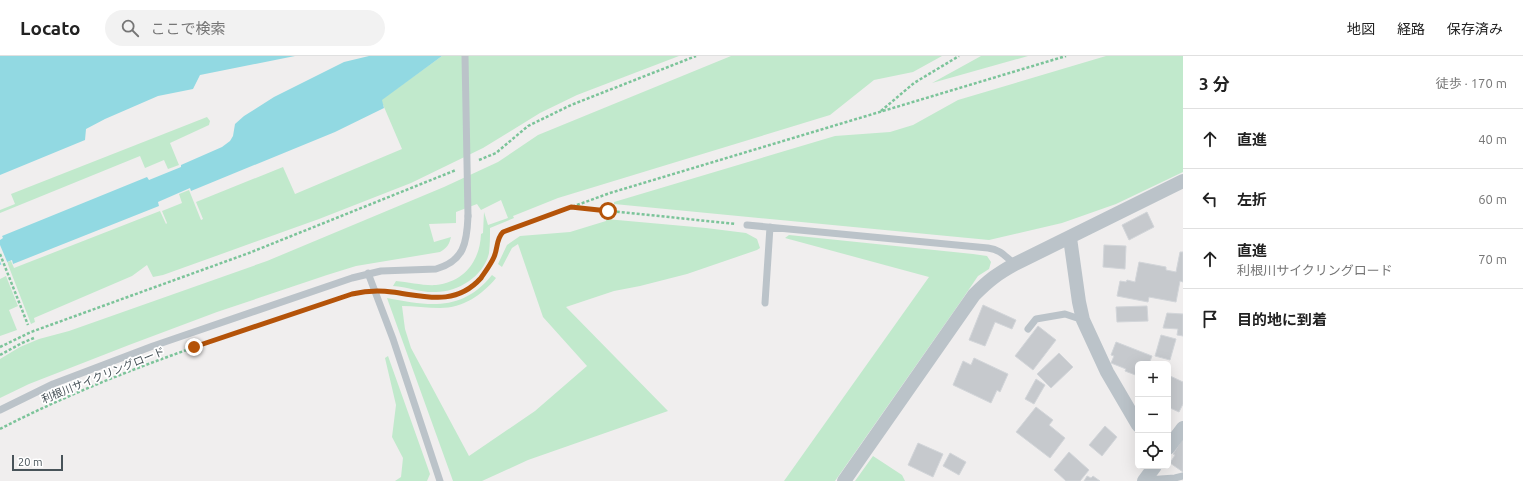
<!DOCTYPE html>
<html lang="ja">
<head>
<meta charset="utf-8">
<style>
	:root { --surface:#fff; --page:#f2f2f2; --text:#222; --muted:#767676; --line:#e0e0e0 }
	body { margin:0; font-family:Ubuntu,"Noto Sans JP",sans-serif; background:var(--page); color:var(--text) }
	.controls { position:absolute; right:12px; bottom:12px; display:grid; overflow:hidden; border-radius:6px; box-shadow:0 4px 16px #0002 }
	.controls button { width:36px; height:36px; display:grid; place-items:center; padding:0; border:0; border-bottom:1px solid var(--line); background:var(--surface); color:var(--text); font:20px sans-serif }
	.scale { position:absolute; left:12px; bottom:10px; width:51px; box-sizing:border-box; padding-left:4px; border:2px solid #485359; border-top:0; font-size:11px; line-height:14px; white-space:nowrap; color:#485359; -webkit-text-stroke:3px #fff; paint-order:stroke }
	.stop { position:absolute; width:12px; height:12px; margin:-9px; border:3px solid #b45309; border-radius:50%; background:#fff }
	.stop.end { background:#b45309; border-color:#fff; box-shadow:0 1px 4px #0008 }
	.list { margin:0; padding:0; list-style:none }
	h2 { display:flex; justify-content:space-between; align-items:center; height:52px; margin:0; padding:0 16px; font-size:17px }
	h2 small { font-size:13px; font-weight:400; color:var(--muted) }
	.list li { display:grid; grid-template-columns:26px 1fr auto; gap:12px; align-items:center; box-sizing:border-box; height:60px; padding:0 16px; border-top:1px solid var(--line) }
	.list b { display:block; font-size:15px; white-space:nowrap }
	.list p { margin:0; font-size:13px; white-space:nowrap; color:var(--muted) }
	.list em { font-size:13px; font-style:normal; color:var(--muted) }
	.icon { flex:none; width:22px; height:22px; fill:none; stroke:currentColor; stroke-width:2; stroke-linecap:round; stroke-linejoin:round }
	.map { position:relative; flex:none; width:1183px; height:425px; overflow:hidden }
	header { display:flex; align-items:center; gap:24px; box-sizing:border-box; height:56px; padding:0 20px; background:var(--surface); border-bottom:1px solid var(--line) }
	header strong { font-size:19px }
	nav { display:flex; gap:22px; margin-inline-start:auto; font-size:14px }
	.search { width:280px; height:36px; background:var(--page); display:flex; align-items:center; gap:10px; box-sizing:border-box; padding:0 14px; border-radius:22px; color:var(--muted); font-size:15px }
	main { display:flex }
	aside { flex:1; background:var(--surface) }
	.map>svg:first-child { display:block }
	.green { fill:#c1e9cc }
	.water { fill:#92d9e2 }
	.pier { fill:#f0eeee }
	.building { fill:#c6c9cd; stroke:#d2d5d9 }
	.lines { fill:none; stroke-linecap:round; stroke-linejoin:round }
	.path { stroke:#7cc49a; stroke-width:2.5; stroke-dasharray:3 2; stroke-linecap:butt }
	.lane { stroke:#bbc3c9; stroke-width:7 }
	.street { stroke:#bbc3c9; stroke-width:14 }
	.lane-bridge { stroke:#bbc3c9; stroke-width:7 }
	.route { stroke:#b45309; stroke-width:5 }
	.labels { text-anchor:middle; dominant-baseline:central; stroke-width:3.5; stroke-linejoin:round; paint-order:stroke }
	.street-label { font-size:11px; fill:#485359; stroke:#fff }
</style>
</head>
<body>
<header>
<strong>Locato</strong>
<div class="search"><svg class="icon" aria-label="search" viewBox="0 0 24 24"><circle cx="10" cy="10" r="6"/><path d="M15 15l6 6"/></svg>ここで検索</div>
<nav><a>地図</a><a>経路</a><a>保存済み</a></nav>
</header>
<main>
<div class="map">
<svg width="1183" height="425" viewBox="0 0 1183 425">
	<rect width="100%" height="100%" fill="#f0eeee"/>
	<!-- green -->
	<path class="green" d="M 442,0 L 679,0 L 577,39 L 540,57 L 483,92 L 411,127 L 319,163 L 163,219 L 153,221 L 147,209 L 132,220 L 34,262 L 35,266 L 31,268 L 7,206 L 11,205 L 14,212 L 160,155 L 166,168 L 167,167 L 162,155 L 182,147 L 179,138 L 189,134 L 201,164 L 203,163 L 196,146 L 283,111 L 295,138 L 402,93 L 381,44 Z
		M 731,0 L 942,0 L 913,16 L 874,24 L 830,59 L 558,142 L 513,160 L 514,162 L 490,172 C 490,180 490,189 489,197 C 484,220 458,236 436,236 C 422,237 408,231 393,230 L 396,225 C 408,226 425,230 436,229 C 464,226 480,205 481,178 L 483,177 L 484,156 L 488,169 L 508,162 L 501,144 L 481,154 L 477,148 L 456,156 L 456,167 L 429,168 L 434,186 L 451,181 C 449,189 447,192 440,196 L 356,210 L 327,219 L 217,256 L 129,289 L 29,328 L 0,342 L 0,303 L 20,291 L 39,283 L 69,275 L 267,205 L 444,131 L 498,106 L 538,79 Z
		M 981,0 L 1028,0 L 932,27 Z
		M 1106,0 L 1183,0 L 1183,116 L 1116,148 L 1062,167 L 989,184 L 614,148 L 614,146 L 835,80 L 890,76 L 913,69 L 958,44 Z
		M 207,61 L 210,65 L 209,69 L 170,87 L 179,109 L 168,113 L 164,104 L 145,112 L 140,100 L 0,157 L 0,154 L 15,148 L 11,138 Z
		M 606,163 L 706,172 L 746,177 L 757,183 L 760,192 L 757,194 L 687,218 L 640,230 L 614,235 L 566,251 L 668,355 L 528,404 L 482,425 L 453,425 L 387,242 C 429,250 462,256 492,219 L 496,222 C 482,239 463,252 440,252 C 427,252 414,250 402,250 L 405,273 L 411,292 L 469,400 L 535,355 L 587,310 L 543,261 L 518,188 L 512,192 L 502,211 L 498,208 L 507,189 L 520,180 L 570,176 L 606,165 Z
		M 789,179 L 973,198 L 987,200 L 991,206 L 989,213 L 978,220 L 959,248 L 835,425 L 784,425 L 929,221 L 785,182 Z
		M 6,220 L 18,250 L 9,254 L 17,274 L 0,280 L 0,223 Z
		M 388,300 L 430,418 L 427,425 L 395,425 L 401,421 L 403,402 L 392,381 L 396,349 L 385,302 Z
		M 873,400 L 902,419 L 905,425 L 855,425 Z"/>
	<!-- water -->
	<path class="water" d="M 0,0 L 295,0 L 200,19 L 193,33 L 158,40 L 105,63 L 86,73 L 85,84 L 0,119 Z
		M 369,0 L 442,0 L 382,44 L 384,52 L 335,76 L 191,135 L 190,132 L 158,146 L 159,150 L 13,208 L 12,204 L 0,209 L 0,184 L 3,182 L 2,180 L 147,121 L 149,124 L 181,111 L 181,109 L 222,91 L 230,85 L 233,80 L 235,68 L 244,60 L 274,41 L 344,6 Z"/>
	<!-- pier -->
	<path class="pier" d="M 0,189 L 8,208 L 2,210 L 0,205 Z"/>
	<!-- building -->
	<path class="building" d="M 1147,156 L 1154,171 L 1129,184 L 1122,169 Z
		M 1104,189 L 1126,190 L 1125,213 L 1103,211 Z
		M 1180,196 L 1183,196 L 1183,226 L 1180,225 L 1176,246 L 1149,241 L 1148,246 L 1117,240 L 1120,225 L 1126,226 L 1127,224 L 1135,226 L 1139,206 L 1166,211 L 1166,214 L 1176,216 Z
		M 983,249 L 1016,264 L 1012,273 L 995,266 L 985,290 L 969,284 Z
		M 1147,250 L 1148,265 L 1117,266 L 1116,251 Z
		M 1167,257 L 1183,258 L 1183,280 L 1177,279 L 1178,273 L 1163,272 Z
		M 1038,270 L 1056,284 L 1033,314 L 1015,300 Z
		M 1161,279 L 1176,283 L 1170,304 L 1155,300 Z
		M 1116,286 L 1152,300 L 1149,308 L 1138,308 L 1138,320 L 1125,315 L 1126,313 L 1111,307 L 1114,300 L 1111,299 Z
		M 1059,297 L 1073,311 L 1051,332 L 1037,318 Z
		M 974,302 L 1008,318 L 1000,336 L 997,334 L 991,347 L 953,329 L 963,305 L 971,309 Z
		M 1168,319 L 1183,326 L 1183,348 L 1179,356 L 1168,351 Z
		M 1036,323 L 1045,329 L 1034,348 L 1025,343 Z
		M 1036,351 L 1053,364 L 1049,369 L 1065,382 L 1050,402 L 1016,376 Z
		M 1105,370 L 1117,381 L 1102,400 L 1089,389 Z
		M 1183,382 L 1183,416 L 1170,407 L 1175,399 L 1173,398 Z
		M 918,387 L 943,398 L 933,421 L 908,409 Z
		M 1069,396 L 1089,414 L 1080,425 L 1066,425 L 1054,414 Z
		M 950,397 L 966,406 L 959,419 L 943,410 Z
		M 1087,420 L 1091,422 L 1093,420 L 1100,425 L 1084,425 Z"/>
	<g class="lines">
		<!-- path -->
		<path class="path" d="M 881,55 L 914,27 L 959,0
			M 479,104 L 496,97 L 528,70 L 571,49 L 696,0
			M 572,151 L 736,168
			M 0,198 L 28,269
			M 387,235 C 399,236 411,240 424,241 C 457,245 473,233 491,207 C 497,197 495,184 503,176 L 610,137 L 1066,0
			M 0,291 L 31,276 L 249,197 L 456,114
			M 0,299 L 22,287 L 34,282
			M 0,373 C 112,315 233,278 352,238 L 364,236"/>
		<!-- lane -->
		<path class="lane" d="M 747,169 L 988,192 C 1002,194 1005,201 1015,208
			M 368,217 L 393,283 L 440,425
			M 765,247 L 770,171
			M 1028,273 L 1036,263 L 1065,258 L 1083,264
			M 0,354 L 53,328 L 153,290 L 352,222 L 381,215 L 436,213 C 464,205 467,187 468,160
			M 1146,424 L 1175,422 L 1183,420"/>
		<!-- street -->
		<path class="street" d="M 1070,182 L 1079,246 L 1083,264 L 1107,316 L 1138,369
			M 1168,392 L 1183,372
			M 844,425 L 974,239 C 989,224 997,218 1015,208 L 1183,125
			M 1144,425 L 1155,410"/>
		<!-- lane-bridge -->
		<path class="lane-bridge" d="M 465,0 L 468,160"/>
	</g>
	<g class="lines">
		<!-- route -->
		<path class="route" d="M 194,291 L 352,238 C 365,235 378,234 392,236 C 424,240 455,251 481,222 C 485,216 491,208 494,201 C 498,192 496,183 503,176 L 571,151 L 608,155"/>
	</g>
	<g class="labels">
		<!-- street labels -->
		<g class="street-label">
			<text transform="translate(103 319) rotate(-22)">利根川サイクリングロード</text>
		</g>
	</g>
</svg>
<div class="controls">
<button>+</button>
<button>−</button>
<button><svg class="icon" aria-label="locate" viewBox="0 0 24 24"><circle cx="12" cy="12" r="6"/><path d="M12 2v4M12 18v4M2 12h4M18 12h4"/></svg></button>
</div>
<div class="scale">20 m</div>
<div class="stop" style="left:608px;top:155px"></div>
<div class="stop end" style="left:194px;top:291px"></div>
</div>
<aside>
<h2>3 分<small>徒歩 · 170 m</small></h2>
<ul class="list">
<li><svg class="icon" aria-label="ahead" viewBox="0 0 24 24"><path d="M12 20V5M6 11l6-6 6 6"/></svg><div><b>直進</b></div><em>40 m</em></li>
<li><svg class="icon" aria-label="left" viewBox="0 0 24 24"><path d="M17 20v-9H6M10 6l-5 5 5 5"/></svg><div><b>左折</b></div><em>60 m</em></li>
<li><svg class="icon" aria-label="ahead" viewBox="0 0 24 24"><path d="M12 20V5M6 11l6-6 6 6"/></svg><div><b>直進</b><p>利根川サイクリングロード</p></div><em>70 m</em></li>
<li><svg class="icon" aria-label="arrive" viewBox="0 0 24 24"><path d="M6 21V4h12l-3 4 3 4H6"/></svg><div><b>目的地に到着</b></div></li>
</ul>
</aside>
</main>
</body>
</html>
